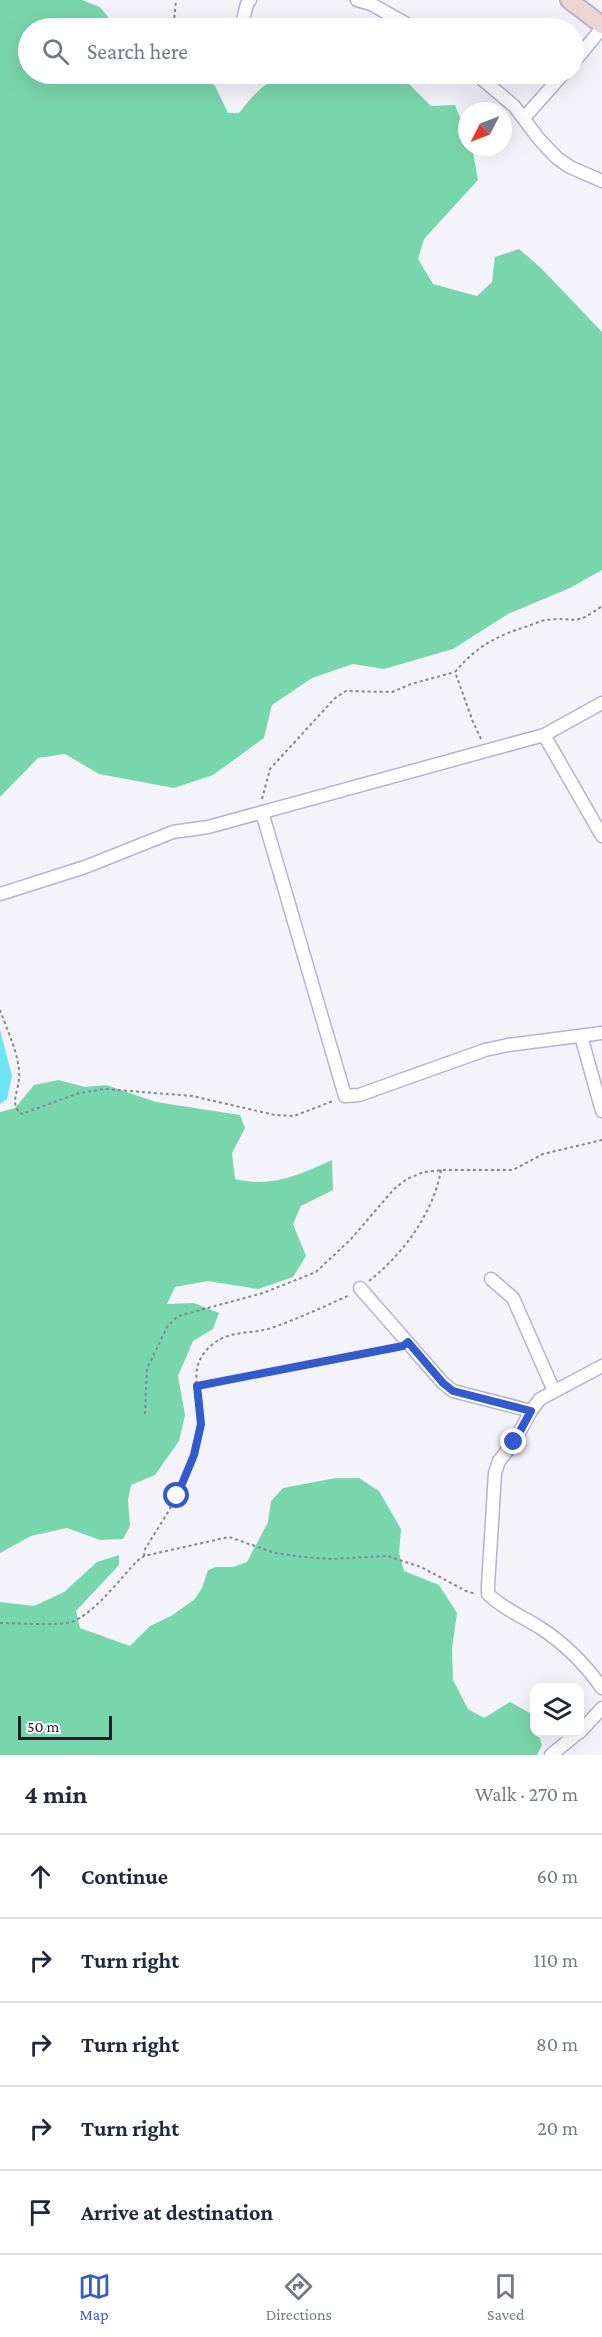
<!DOCTYPE html>
<html lang="en">
<head>
<meta charset="utf-8">
<style>
	:root { --surface:#fff; --page:#f2f2f3; --text:#1f2937; --muted:#747a83; --line:#e0e1e3; --accent:#335bcb }
	body { margin:0; font-family:"Crimson Pro",serif; background:var(--page); color:var(--text) }
	.controls { position:absolute; right:18px; bottom:18px; display:grid; overflow:hidden; border-radius:12px; box-shadow:0 6px 24px #0002 }
	.controls button { width:54px; height:54px; display:grid; place-items:center; padding:0; border:0; border-bottom:2px solid var(--line); background:var(--surface); color:var(--text); font:30px sans-serif }
	.compass { position:absolute; left:458px; top:102px; width:54px; height:54px; border-radius:50%; background:var(--surface); box-shadow:0 6px 24px #0002; rotate:228deg }
	.scale { position:absolute; left:18px; bottom:15px; width:94px; box-sizing:border-box; padding-left:6px; border:3px solid #211f2b; border-top:0; font-size:16px; line-height:21px; white-space:nowrap; color:#211f2b; -webkit-text-stroke:4px #fff; paint-order:stroke }
	.stop { position:absolute; width:18px; height:18px; margin:-14px; border:4px solid #335bcb; border-radius:50%; background:#fff }
	.stop.end { background:#335bcb; border-color:#fff; box-shadow:0 2px 6px #0008 }
	.list { margin:0; padding:0; list-style:none }
	h2 { display:flex; justify-content:space-between; align-items:center; height:78px; margin:0; padding:0 24px; font-size:26px }
	h2 small { font-size:20px; font-weight:400; color:var(--muted) }
	.list li { display:grid; grid-template-columns:39px 1fr auto; gap:18px; align-items:center; box-sizing:border-box; height:84px; padding:0 24px; border-top:2px solid var(--line) }
	.list b { display:block; font-size:22px; white-space:nowrap }
	.list em { font-size:20px; font-style:normal; color:var(--muted) }
	.icon { flex:none; width:33px; height:33px; fill:none; stroke:currentColor; stroke-width:2; stroke-linecap:round; stroke-linejoin:round }
	.map { position:relative; flex:none; width:602px; height:1755px; overflow:hidden }
	.search { position:absolute; background:var(--surface); box-shadow:0 6px 24px #0002; left:18px; right:18px; top:18px; height:66px; display:flex; align-items:center; gap:15px; box-sizing:border-box; padding:0 21px; border-radius:33px; color:var(--muted); font-size:22px }
	.sheet { height:498px; background:var(--surface) }
	nav { display:flex; justify-content:space-around; align-items:center; box-sizing:border-box; height:84px; border-top:2px solid var(--line); background:var(--surface); font-size:16px; color:var(--muted) }
	nav a { display:grid; justify-items:center; gap:3px }
	nav .on { color:var(--accent) }
	.map>svg:first-child { display:block }
	.forest { fill:#78d6ac }
	.water { fill:#6ce4f3 }
	.lines { fill:none; stroke-linecap:round; stroke-linejoin:round }
	.street-casing { stroke:#b7b2d2; stroke-width:15 }
	.secondary-casing { stroke:#b7b2d2; stroke-width:20 }
	.path { stroke:#87868f; stroke-width:2; stroke-dasharray:3 3; stroke-linecap:butt }
	.street { stroke:#fff; stroke-width:12 }
	.secondary { stroke:#edd5d2; stroke-width:16 }
	.route { stroke:#335bcb; stroke-width:8 }
</style>
</head>
<body>
<div class="map">
<svg width="602" height="1755" viewBox="0 0 602 1755">
	<rect width="100%" height="100%" fill="#f4f3fa"/>
	<!-- forest -->
	<path class="forest" d="M 0,0 L 82,0 L 100,7 L 117,28 L 28,28 L 28,74 L 201,74 L 215,86 L 228,113 L 239,113 C 248,102 258,88 271,82 C 283,76 297,81 309,74 L 404,74 L 407,82 L 431,106 L 455,105 L 467,135 L 467,147 L 472,147 L 478,180 L 424,239 L 418,259 L 433,284 L 477,296 L 492,282 L 495,257 L 519,249 L 542,269 L 602,332 L 602,570 L 570,588 L 508,614 L 453,649 L 384,669 L 353,664 L 312,678 L 272,705 L 264,738 L 213,775 L 174,788 L 99,774 L 65,754 L 38,758 L 0,797 Z
		M 58,1080 L 85,1087 L 106,1085 L 156,1102 L 240,1115 L 245,1128 L 232,1153 L 235,1179 C 272,1188 299,1175 332,1160 L 333,1190 L 301,1206 L 293,1224 L 306,1256 L 293,1277 L 258,1289 L 208,1281 L 175,1287 L 167,1304 L 194,1303 L 219,1313 L 213,1329 L 193,1341 L 178,1376 L 185,1415 L 179,1441 L 155,1475 L 131,1485 L 128,1500 L 130,1526 L 123,1539 L 100,1540 L 67,1528 L 31,1536 L 0,1553 L 0,1112 L 15,1108 L 34,1085 Z
		M 336,1478 L 359,1478 L 379,1491 L 401,1529 L 399,1553 L 404,1571 L 439,1585 L 457,1613 L 452,1649 L 453,1680 L 468,1709 L 484,1718 L 510,1702 L 530,1713 L 534,1724 L 534,1732 L 538,1733 L 542,1745 L 537,1755 L 0,1755 L 0,1602 L 34,1606 L 64,1592 L 97,1562 L 119,1555 L 119,1565 L 76,1611 L 80,1628 L 130,1646 L 150,1626 L 171,1616 L 194,1600 L 202,1588 L 208,1570 L 216,1567 L 233,1567 L 247,1562 L 268,1522 L 271,1501 L 283,1488 Z"/>
	<!-- water -->
	<path class="water" d="M 0,1030 L 12,1076 L 7,1099 L 0,1104 Z"/>
	<g class="lines">
		<defs>
			<path id="street" d="M 357,0 L 371,4 L 414,28
				M 241,28 L 247,4 L 250,0
				M 574,62 L 602,28
				M 476,74 L 514,106 L 539,139 L 557,158 L 570,167 L 602,181
				M 524,118 L 563,74
				M 544,735 L 602,836
				M 262,812 L 345,1096 L 359,1095 L 485,1050 L 508,1045 L 602,1033
				M 0,894 L 85,867 L 173,832 L 208,827 L 544,735 L 602,703
				M 581,1036 L 602,1111
				M 491,1279 L 513,1298 L 554,1391
				M 360,1288 L 443,1383 L 453,1391 L 531,1411
				M 602,1366 L 540,1399 L 531,1411 L 514,1442 L 499,1461 L 495,1473 L 488,1586 L 488,1594 C 502,1608 521,1616 539,1627 C 564,1643 585,1664 602,1688
				M 580,1732 L 602,1708
				M 551,1755 L 579,1732"/>
			<path id="secondary" d="M 569,0 L 602,25"/>
		</defs>
		<!-- street casing -->
		<use href="#street" class="street-casing"/>
		<!-- secondary casing -->
		<use href="#secondary" class="secondary-casing"/>
		<!-- path -->
		<path class="path" d="M 169,28 L 174,22 L 176,0
			M 481,739 L 473,722 L 455,672 C 477,646 496,636 528,626 C 534,624 540,621 546,620 C 577,616 572,628 602,606
			M 262,799 L 270,769 L 335,698 L 346,691 L 392,692 L 411,684 L 455,672
			M 0,1010 C 7,1030 21,1058 19,1079 C 18,1092 9,1106 22,1114 L 79,1093 L 105,1089 L 192,1096 L 275,1115 L 294,1116 L 333,1101
			M 369,1281 C 403,1254 433,1214 441,1170
			M 197,1386 L 395,1348
			M 145,1414 L 147,1369 L 167,1327 L 178,1316 L 263,1293 L 316,1272 L 351,1239 L 394,1189 L 407,1179 L 424,1172 L 441,1170 L 513,1170 L 543,1154 L 602,1140
			M 144,1556 L 145,1549 C 168,1512 197,1470 201,1425 C 203,1395 183,1368 213,1344 C 231,1329 254,1335 274,1327 C 300,1318 325,1306 350,1295
			M 0,1623 C 19,1623 54,1626 71,1622 C 93,1615 121,1578 137,1561 L 144,1556 L 229,1537 L 275,1553 L 303,1557 L 331,1559 L 387,1556 L 421,1567 L 466,1591 L 476,1594"/>
		<!-- street -->
		<use href="#street" class="street"/>
		<!-- secondary -->
		<use href="#secondary" class="secondary"/>
	</g>
	<g class="lines">
		<!-- route -->
		<path class="route" d="M 177,1496 L 194,1455 L 201,1424 L 197,1386 L 403,1346 L 408,1342 L 443,1383 L 453,1391 L 531,1411 L 514,1442"/>
	</g>
</svg>
<div class="controls">
<button><svg class="icon" aria-label="layers" viewBox="0 0 24 24"><path d="M12 4l9 5-9 5-9-5zM3 14l9 5 9-5"/></svg></button>
</div>
<svg class="compass" viewBox="-18 -18 36 36"><path d="M0-13l5 13h-10z" fill="#e53935"/><path d="M0 13l5-13h-10z" fill="#747a83"/></svg>
<div class="scale">50 m</div>
<div class="stop" style="left:177px;top:1496px"></div>
<div class="stop end" style="left:514px;top:1442px"></div>
<div class="search"><svg class="icon" aria-label="search" viewBox="0 0 24 24"><circle cx="10" cy="10" r="6"/><path d="M15 15l6 6"/></svg>Search here</div>
</div>
<section class="sheet">
<h2>4 min<small>Walk · 270 m</small></h2>
<ul class="list">
<li><svg class="icon" aria-label="ahead" viewBox="0 0 24 24"><path d="M12 20V5M6 11l6-6 6 6"/></svg><div><b>Continue</b></div><em>60 m</em></li>
<li><svg class="icon" aria-label="right" viewBox="0 0 24 24"><path d="M7 20v-9h11M14 6l5 5-5 5"/></svg><div><b>Turn right</b></div><em>110 m</em></li>
<li><svg class="icon" aria-label="right" viewBox="0 0 24 24"><path d="M7 20v-9h11M14 6l5 5-5 5"/></svg><div><b>Turn right</b></div><em>80 m</em></li>
<li><svg class="icon" aria-label="right" viewBox="0 0 24 24"><path d="M7 20v-9h11M14 6l5 5-5 5"/></svg><div><b>Turn right</b></div><em>20 m</em></li>
<li><svg class="icon" aria-label="arrive" viewBox="0 0 24 24"><path d="M6 21V4h12l-3 4 3 4H6"/></svg><div><b>Arrive at destination</b></div></li>
</ul>
</section>
<nav>
<a class="on"><svg class="icon" aria-label="map" viewBox="0 0 24 24"><path d="M3 6l6-2 6 2 6-2v14l-6 2-6-2-6 2zM9 4v14M15 6v14"/></svg>Map</a>
<a><svg class="icon" aria-label="directions" viewBox="0 0 24 24"><path d="M12 3l9 9-9 9-9-9zM9 14v-3h6M13 9l2 2-2 2"/></svg>Directions</a>
<a><svg class="icon" aria-label="saved" viewBox="0 0 24 24"><path d="M7 4h10v16l-5-4-5 4z"/></svg>Saved</a>
</nav>
</body>
</html>
